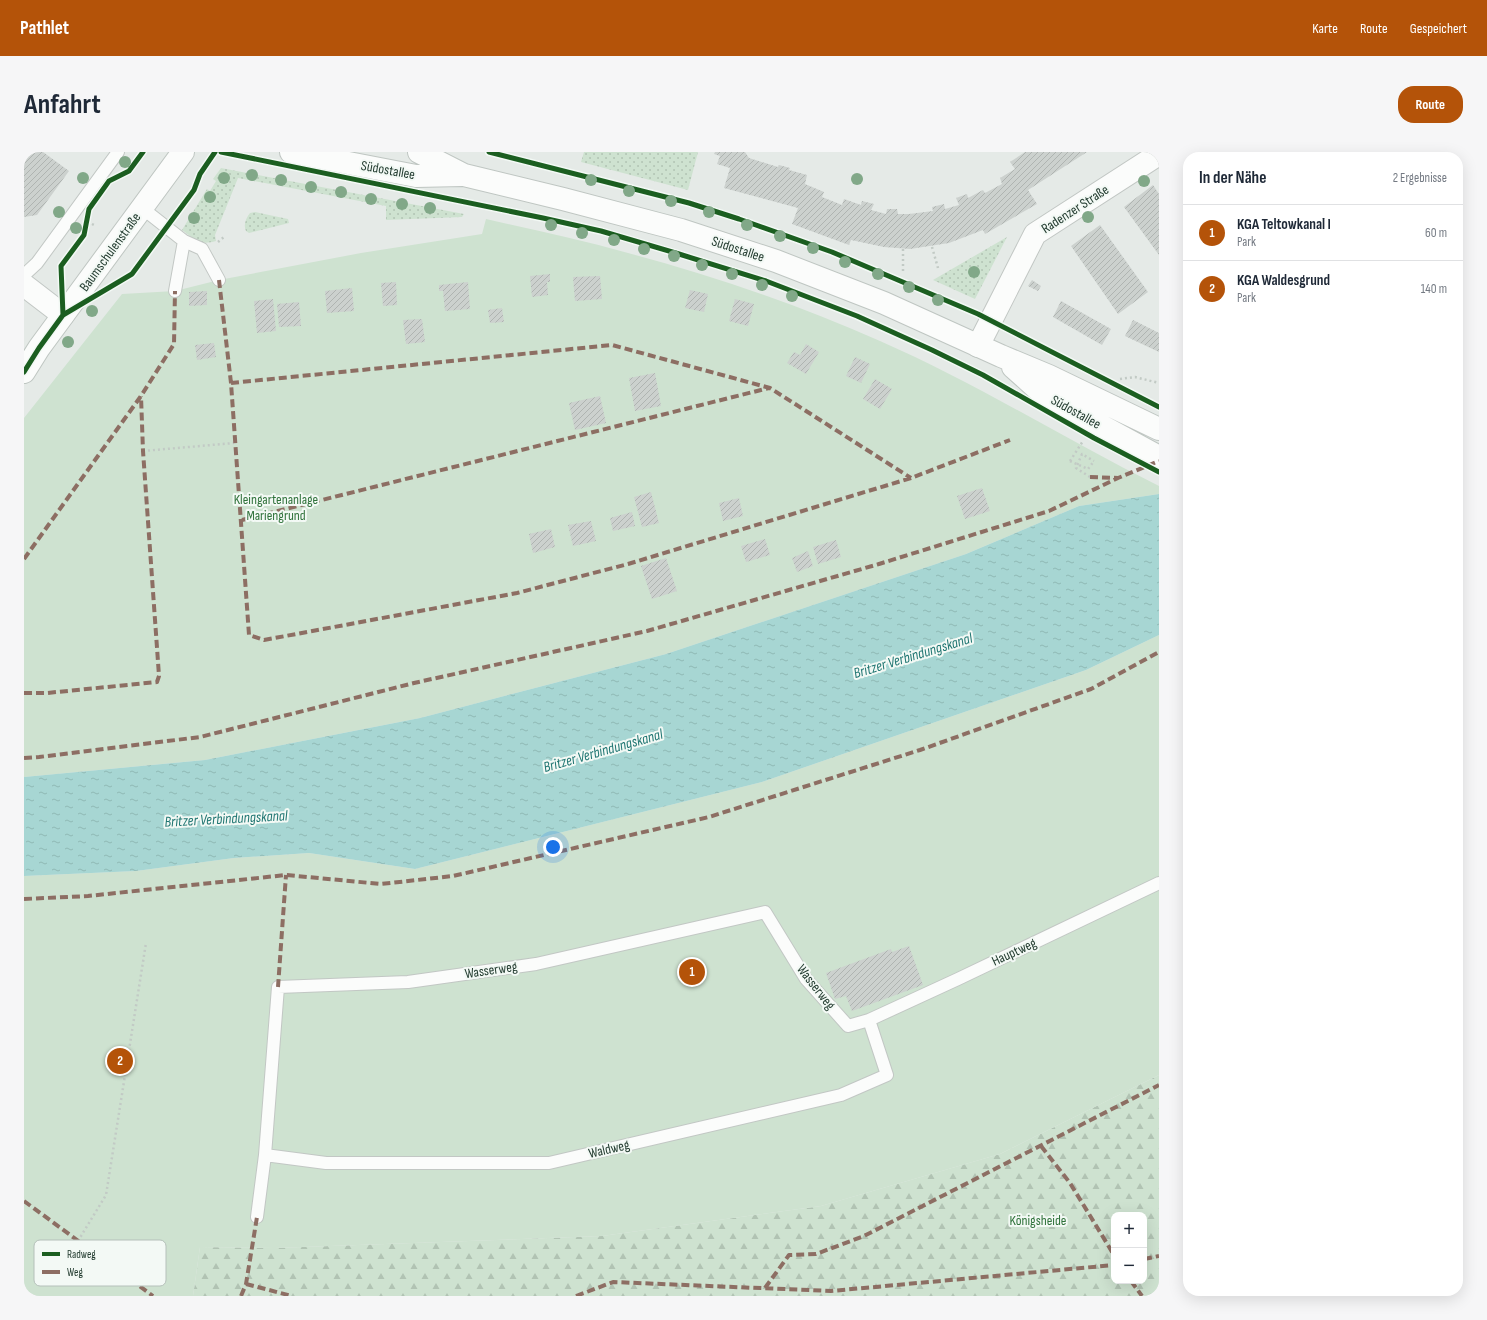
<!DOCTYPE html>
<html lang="de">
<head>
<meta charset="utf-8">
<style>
	:root { --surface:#fff; --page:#f6f6f7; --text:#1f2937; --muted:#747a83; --line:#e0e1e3; --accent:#b45309 }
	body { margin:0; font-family:"Sofia Sans Condensed",sans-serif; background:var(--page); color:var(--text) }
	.controls { position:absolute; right:12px; bottom:12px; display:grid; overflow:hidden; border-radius:8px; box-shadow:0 4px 16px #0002 }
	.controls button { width:36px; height:36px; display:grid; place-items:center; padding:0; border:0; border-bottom:1px solid var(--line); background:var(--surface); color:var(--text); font:20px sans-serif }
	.you { position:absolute; left:529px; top:695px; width:14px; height:14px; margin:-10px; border:3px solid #fff; border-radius:50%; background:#1a73e8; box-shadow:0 0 0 6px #1a73e833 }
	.badge { display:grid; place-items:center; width:26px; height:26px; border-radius:50%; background:var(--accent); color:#fff; font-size:13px; font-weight:700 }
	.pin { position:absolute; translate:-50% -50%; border:2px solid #fff; box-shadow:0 1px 4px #0006 }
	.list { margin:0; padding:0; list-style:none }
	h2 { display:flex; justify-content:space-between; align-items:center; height:52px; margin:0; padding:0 16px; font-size:17px }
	h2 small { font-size:13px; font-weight:400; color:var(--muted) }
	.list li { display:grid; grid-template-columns:26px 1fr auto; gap:12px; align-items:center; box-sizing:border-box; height:56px; padding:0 16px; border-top:1px solid var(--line) }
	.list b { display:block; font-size:15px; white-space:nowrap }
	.list p { margin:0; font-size:13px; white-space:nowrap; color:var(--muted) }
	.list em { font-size:13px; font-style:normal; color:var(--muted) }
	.map { position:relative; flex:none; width:1135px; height:1144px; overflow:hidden; border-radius:16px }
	header { display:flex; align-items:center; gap:24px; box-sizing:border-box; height:56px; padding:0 20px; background:var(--accent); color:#fff }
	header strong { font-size:19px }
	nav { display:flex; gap:22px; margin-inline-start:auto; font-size:14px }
	.intro { display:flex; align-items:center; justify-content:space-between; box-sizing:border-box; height:96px; padding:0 24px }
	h1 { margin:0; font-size:28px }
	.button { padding:10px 18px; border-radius:16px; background:var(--accent); color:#fff; font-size:14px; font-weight:700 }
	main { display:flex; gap:24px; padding:0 24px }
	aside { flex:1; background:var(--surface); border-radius:16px; box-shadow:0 4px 16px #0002 }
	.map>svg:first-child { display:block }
	.grass { fill:url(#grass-dots) }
	.forest { fill:url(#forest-firs); fill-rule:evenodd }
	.garden { fill:#cee2d0 }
	.water { fill:url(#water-ripples) }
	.building { fill:url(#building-hatch) }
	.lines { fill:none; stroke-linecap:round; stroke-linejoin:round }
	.service-casing { stroke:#c2c7c4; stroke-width:14 }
	.minor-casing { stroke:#c2c7c4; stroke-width:24 }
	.secondary-casing { stroke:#bfc6c2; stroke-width:24 }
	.path { stroke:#c2cac5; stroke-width:2.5; stroke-dasharray:2 3; stroke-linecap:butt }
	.service { stroke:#fbfcfb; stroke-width:12 }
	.minor { stroke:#fbfcfb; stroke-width:22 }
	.secondary { stroke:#fbfcfb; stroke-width:22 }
	.path-bridge { stroke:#c2cac5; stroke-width:2.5; stroke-dasharray:2 3; stroke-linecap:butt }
	.quiet { stroke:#8d6e63; stroke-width:4; stroke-dasharray:8 4; stroke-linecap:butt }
	.cycleway-casing { stroke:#f3f9f5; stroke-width:8 }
	.cycleway { stroke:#1b5e20; stroke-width:5 }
	.tree { fill:#81a888 }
	.labels { text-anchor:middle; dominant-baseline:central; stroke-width:4; stroke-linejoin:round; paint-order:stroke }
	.street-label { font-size:14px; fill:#233c30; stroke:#f3f9f5 }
	.park-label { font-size:14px; fill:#2f723a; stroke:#f3f9f5 }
	.water-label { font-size:15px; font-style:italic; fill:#207672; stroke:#f3f9f5 }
	.key { fill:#f3f9f5; stroke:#b5c0ba; stroke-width:1 }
	.key-label { font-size:11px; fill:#233c30 }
</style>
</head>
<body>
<header>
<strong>Pathlet</strong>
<nav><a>Karte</a><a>Route</a><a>Gespeichert</a></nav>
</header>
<div class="intro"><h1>Anfahrt</h1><a class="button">Route</a></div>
<main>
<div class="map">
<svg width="1135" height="1144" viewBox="0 0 1135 1144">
	<defs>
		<pattern id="grass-dots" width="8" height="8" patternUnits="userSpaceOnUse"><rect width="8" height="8" fill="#cee2d0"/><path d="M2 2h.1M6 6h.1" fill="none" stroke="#b1c3b3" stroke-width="1.8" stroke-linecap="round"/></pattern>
		<pattern id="forest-firs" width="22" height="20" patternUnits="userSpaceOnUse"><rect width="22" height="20" fill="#cee2d0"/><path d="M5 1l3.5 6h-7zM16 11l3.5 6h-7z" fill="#b1c3b3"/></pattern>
		<pattern id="water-ripples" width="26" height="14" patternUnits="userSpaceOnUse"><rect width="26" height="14" fill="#a7d6d3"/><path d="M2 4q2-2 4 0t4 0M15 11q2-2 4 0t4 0" fill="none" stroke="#8fb9b5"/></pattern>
		<pattern id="building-hatch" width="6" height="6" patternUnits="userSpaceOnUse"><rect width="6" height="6" fill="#ccd1ce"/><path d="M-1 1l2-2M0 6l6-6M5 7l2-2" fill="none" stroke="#afb4b1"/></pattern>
	</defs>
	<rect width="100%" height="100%" fill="#e5eae7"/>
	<!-- grass -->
	<path class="grass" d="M 560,0 L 674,0 L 664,38 L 557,10 Z
		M 197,16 L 440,62 L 438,65 L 362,68 L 362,54 L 214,26 L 191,83 L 192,89 C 175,94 171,87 158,78 L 183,37 L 186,39 L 192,29 L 189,27 Z
		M 231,60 L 264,67 L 265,71 L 225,81 L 222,79 C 219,73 222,66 226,61 Z
		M 983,85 L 951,147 L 909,128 Z"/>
	<!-- forest -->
	<path class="forest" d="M 1135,923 L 1135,1144 L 169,1144 L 176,1095 L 251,1096 L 578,1084 L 797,1054 L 976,1002 ZM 1090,1063 L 1120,1063 L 1120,1129 L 1090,1129 Z"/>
	<!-- garden -->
	<path class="garden" d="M 462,67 C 510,78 558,88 604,101 C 690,124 775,153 856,189 C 952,231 1041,287 1135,334 L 1135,342 L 1055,354 L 942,402 L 642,502 L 396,566 L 181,608 L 0,625 L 0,266 L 98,142 L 151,139 L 195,128 L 337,101 L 458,82 Z
		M 1135,483 L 1135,923 L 976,1002 L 797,1054 L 578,1084 L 251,1096 L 176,1095 L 169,1144 L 0,1144 L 0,724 L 112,719 L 210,706 L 285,701 L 391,717 L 738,630 L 1062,518 Z"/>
	<!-- water -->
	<path class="water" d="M 1135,342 L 1135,483 L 1062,518 L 738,630 L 391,717 L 285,701 L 210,706 L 112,719 L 0,724 L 0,625 L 181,608 L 396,566 L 642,502 L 942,402 L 1055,354 Z"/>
	<!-- building -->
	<path class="building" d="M 7,0 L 19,0 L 45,19 L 13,63 L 0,65 L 0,9 Z
		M 691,0 L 721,0 L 725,6 L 754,15 L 755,13 L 766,16 L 765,18 L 783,23 L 781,32 L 800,40 L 798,45 L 818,53 L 820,47 L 837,53 L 838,49 L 850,52 L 847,58 L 862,62 L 863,57 L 873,57 L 874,62 L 885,62 L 909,59 L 908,55 L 920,52 L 921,57 L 935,53 L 932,46 L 943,42 L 944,46 L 959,38 L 961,41 L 978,32 L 976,26 L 991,17 L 986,10 L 1001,0 L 1063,0 L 1004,38 L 1013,52 L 961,82 L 959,78 L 925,91 L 886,97 L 860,95 L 827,88 L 825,93 L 768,72 L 774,56 L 700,36 L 706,16 L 693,12 L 696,4 L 690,2 Z
		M 1129,33 L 1135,42 L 1135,103 L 1100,55 Z
		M 1076,73 L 1124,140 L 1094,162 L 1047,94 Z
		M 526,122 L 526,130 L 523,130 L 524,143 L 508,145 L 506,124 Z
		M 576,124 L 578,147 L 551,149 L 549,125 Z
		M 1008,128 L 1017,134 L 1014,139 L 1004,134 Z
		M 372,130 L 373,153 L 359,154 L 357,131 Z
		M 444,130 L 446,157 L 421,159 L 419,139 L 415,139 L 415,133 Z
		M 328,136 L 330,159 L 303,161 L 301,139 Z
		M 666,138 L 684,142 L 680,160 L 661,156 Z
		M 183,139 L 183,153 L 165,154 L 165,140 Z
		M 249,147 L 252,179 L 233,181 L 230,149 Z
		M 711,147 L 730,152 L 724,174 L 705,169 Z
		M 1037,149 L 1087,177 L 1078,193 L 1029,165 Z
		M 275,150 L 277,174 L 255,175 L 253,152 Z
		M 478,156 L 480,170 L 466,171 L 464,158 Z
		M 398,167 L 401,190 L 382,192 L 379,168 Z
		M 1109,168 L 1135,181 L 1135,200 L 1101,184 Z
		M 190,191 L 192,205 L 173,208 L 171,193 Z
		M 782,192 L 795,200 L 782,222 L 763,211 L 770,200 L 776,203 Z
		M 831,205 L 846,212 L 837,231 L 822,224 Z
		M 631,221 L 637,254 L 611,259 L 605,226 Z
		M 851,227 L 868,237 L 856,257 L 839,247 Z
		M 576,244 L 582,271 L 551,278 L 545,251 Z
		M 958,336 L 966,359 L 941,367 L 933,344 Z
		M 627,340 L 635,371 L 618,375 L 610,345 Z
		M 715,346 L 719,364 L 699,369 L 695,351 Z
		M 608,360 L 611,374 L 589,379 L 586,366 Z
		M 567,369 L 572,389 L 549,394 L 544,373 Z
		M 527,377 L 531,395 L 509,401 L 505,382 Z
		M 741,387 L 746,403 L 722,410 L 717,394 Z
		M 812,388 L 817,405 L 794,412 L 789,395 Z
		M 784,399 L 789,414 L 773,420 L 768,406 Z
		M 642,406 L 653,439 L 628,447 L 617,414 Z
		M 885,794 L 899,833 L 828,859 L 822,844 L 811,847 L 802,821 L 867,797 L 868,800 Z"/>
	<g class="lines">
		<defs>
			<path id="service" d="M 118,56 L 160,89 L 151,139
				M 160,89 L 178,97 L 195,128
				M 0,123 L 13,111 L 94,0
				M 241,1003 L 302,1011 L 525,1011 L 817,943 L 863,923 L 845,868
				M 233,1065 L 241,1003 L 254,835 L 384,830 L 512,812 L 741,760 L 782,827 L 824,874 L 845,868 L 934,827 L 1135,731"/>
			<path id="minor" d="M 0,133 L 39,163
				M 954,194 L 1011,82 L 1135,2"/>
			<path id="secondary" d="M 267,0 L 392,24 L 438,23
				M 395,0 L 440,23 L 539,47 L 657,78 L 752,109 L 860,151 L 977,204 L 1025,224 L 1135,277
				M 989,215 L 1019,242 L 1135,305
				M 0,220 L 15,196 L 159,0"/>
		</defs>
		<!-- service casing -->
		<use href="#service" class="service-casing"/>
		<!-- minor casing -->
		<use href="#minor" class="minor-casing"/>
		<!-- secondary casing -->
		<use href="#secondary" class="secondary-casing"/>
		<!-- path -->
		<path class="path" d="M 68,72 L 70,73
			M 194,90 L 200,85
			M 908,95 L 914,116
			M 879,97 L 879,122
			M 1096,227 L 1111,225 L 1135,231
			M 119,299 L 210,291
			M 1046,309 L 1059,289
			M 1066,325 L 1052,316 L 1058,302 L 1070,309
			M 54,1089 L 82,1043 L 122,791"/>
		<!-- service -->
		<use href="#service" class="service"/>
		<!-- minor -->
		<use href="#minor" class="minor"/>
		<!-- secondary -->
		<use href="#secondary" class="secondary"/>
		<!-- path-bridge -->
		<path class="path-bridge" d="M 1046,309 L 1064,317 L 1070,309"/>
		<!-- quiet -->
		<path class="quiet" d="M 195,128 L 207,231 L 225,483 L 240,488 L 493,441 L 604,412 L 887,326 L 986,288
			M 207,231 L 588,193 L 746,236 L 887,326
			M 1066,325 L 1094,326 L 1135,309
			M 218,368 L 745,236
			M 0,407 L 117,244 L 150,192 L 151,139
			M 0,541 L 23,541 L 133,530 L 135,524 L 119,299 L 117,244
			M 0,606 L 15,605 L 176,585 L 390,531 L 623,479 L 855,412 L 1025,359 L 1094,326
			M 0,747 L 64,744 L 262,723 L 357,732 L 429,724 L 685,665 L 896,598 L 1067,537 L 1135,500
			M 254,835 L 262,723
			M 1017,994 L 1046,1031 L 1090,1103
			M 0,1049 L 129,1144
			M 1120,1107 L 1135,1104
			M 1107,1129 L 1118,1144
			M 222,1132 L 268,1144
			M 741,1136 L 765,1103 L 792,1102 L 840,1084 L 1135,933
			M 217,1144 L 222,1132 L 233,1065
			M 552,1144 L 589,1130 L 807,1139 L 1090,1113"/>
		<defs>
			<path id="cycleway" d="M 197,0 L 519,66 L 577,79 L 655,102 L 742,129 L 833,164 L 908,198 L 959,223 L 1070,286 L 1135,320
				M 465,0 L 665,51 L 715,67 L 808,100 L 954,162 L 1135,255
				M 39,163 L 37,114 L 60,83 L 65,57 L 85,29 L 105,19 L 119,0
				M 0,220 L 15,196 L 39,163 L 108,122 L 170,38 L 176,22 L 191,0"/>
		</defs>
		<!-- cycleway casing -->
		<use href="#cycleway" class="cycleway-casing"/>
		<!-- cycleway -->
		<use href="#cycleway" class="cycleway"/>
	</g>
	<!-- trees -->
	<g class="tree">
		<circle cx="101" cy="10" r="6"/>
		<circle cx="228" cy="23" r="6"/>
		<circle cx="59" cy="26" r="6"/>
		<circle cx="200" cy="26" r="6"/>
		<circle cx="833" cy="27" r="6"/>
		<circle cx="257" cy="28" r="6"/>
		<circle cx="567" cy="28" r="6"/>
		<circle cx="1120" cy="29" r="6"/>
		<circle cx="287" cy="35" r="6"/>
		<circle cx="605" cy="39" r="6"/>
		<circle cx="317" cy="40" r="6"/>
		<circle cx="186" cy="45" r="6"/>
		<circle cx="347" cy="47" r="6"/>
		<circle cx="647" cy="49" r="6"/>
		<circle cx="378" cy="52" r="6"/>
		<circle cx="406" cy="56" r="6"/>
		<circle cx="35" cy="60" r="6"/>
		<circle cx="685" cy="60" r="6"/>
		<circle cx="1064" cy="65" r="6"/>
		<circle cx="170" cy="66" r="6"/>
		<circle cx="527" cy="73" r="6"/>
		<circle cx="723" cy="73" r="6"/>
		<circle cx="52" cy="76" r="6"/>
		<circle cx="558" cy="81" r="6"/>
		<circle cx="756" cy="84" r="6"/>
		<circle cx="590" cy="88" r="6"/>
		<circle cx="789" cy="96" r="6"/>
		<circle cx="620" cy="97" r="6"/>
		<circle cx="650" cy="104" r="6"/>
		<circle cx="821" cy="110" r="6"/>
		<circle cx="678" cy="113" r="6"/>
		<circle cx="950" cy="120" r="6"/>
		<circle cx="708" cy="122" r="6"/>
		<circle cx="854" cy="122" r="6"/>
		<circle cx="738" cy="133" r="6"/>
		<circle cx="885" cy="135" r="6"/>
		<circle cx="768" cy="144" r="6"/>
		<circle cx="914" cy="148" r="6"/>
		<circle cx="68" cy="159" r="6"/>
		<circle cx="44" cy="190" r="6"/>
	</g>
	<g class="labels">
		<!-- street labels -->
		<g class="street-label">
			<text transform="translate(364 18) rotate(10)">Südostallee</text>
			<text transform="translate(1051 57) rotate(-33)">Radenzer Straße</text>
			<text transform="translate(714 97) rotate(18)">Südostallee</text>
			<text transform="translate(86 100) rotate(-54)">Baumschulenstraße</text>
			<text transform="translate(1052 260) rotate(29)">Südostallee</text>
			<text transform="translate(990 800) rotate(-25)">Hauptweg</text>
			<text transform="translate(467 818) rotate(-8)">Wasserweg</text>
			<text transform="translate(792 835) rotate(52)">Wasserweg</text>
			<text transform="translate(585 997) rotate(-13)">Waldweg</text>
		</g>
		<!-- park labels -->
		<g class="park-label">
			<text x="252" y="347">Kleingartenanlage<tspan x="252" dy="16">Mariengrund</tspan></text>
			<text x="1014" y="1068">Königsheide</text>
		</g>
		<!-- water labels -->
		<g class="water-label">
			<text transform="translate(889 504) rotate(-17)">Britzer Verbindungskanal</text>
			<text transform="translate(579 599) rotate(-16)">Britzer Verbindungskanal</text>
			<text transform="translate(202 667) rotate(-3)">Britzer Verbindungskanal</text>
		</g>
	</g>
	<!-- legend -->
	<rect x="10" y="1088" width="132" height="46" rx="6" class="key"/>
	<rect x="18" y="1100" width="18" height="4" fill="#1b5e20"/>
	<rect x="18" y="1118" width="18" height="4" fill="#8d6e63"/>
	<g class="key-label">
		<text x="43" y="1106">Radweg</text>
		<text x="43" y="1124">Weg</text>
	</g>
</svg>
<div class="controls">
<button>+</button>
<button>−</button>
</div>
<div class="you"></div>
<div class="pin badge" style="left:668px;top:820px">1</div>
<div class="pin badge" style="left:96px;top:909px">2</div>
</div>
<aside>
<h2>In der Nähe<small>2 Ergebnisse</small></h2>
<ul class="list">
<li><span class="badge">1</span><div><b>KGA Teltowkanal I</b><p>Park</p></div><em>60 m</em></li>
<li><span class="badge">2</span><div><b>KGA Waldesgrund</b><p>Park</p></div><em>140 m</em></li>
</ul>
</aside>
</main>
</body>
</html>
